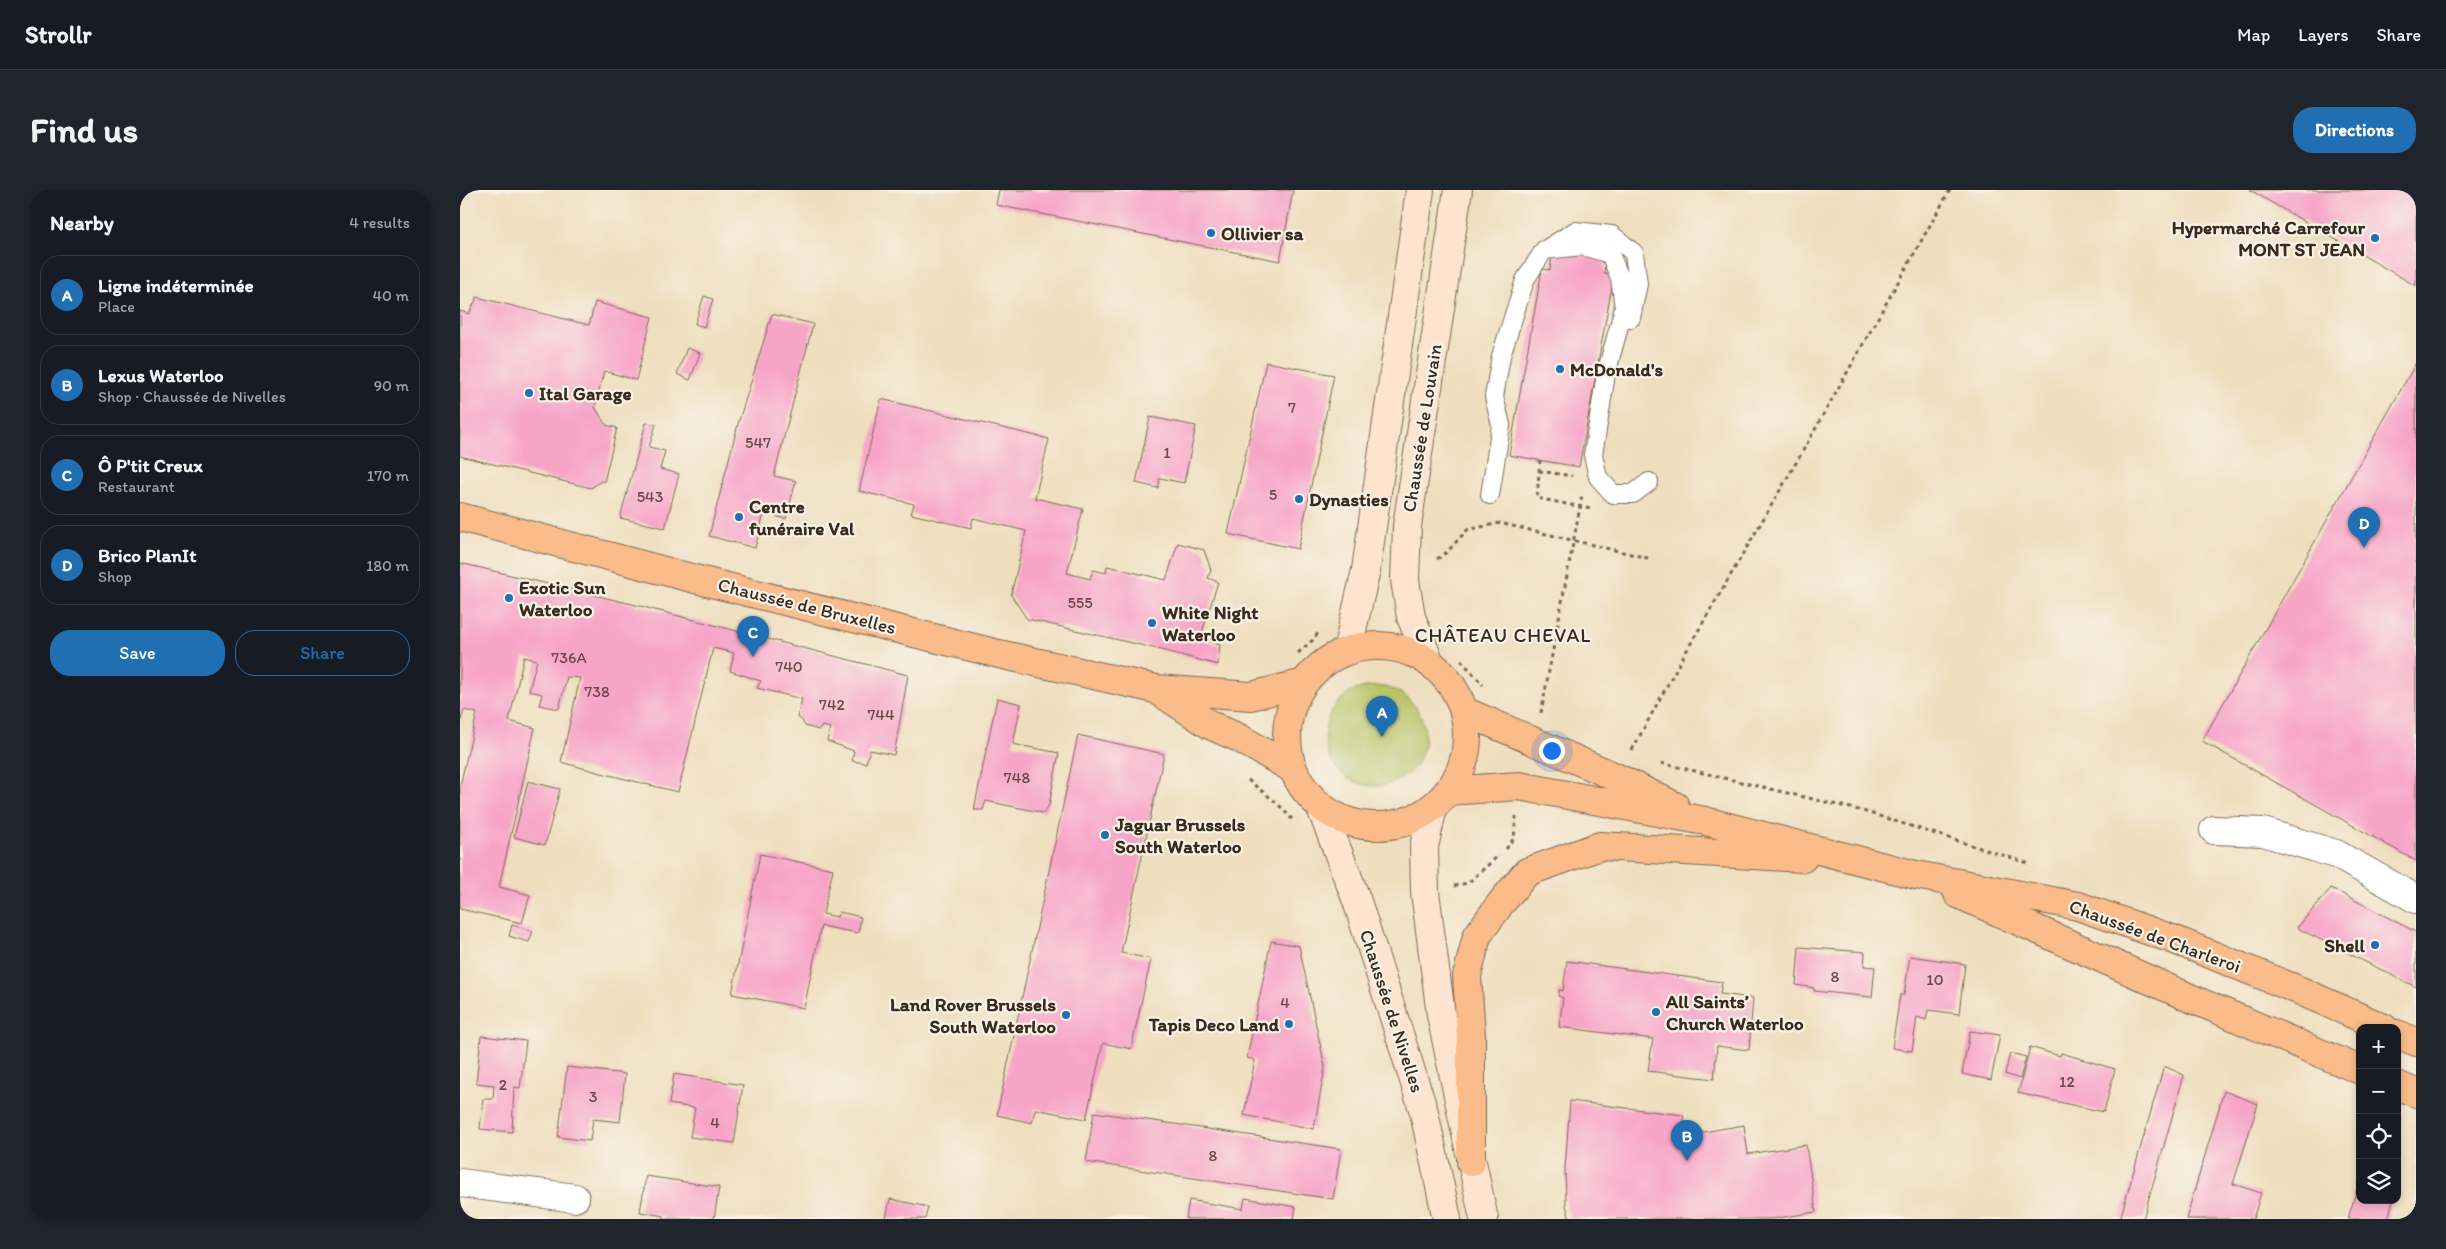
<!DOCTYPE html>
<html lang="en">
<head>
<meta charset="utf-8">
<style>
	:root { --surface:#171b24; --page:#20242c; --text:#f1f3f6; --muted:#9ea1a6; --line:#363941; --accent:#1f6fb2 }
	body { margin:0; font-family:Itim,sans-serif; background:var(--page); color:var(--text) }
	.controls { position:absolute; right:15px; bottom:15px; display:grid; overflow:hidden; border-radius:10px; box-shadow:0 2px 8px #0003 }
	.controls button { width:45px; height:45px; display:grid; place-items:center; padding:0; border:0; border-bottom:1px solid var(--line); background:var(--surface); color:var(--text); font:25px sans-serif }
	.you { position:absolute; left:1091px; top:560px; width:18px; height:18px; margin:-12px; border:4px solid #fff; border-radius:50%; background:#1a73e8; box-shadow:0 0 0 8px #1a73e833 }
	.badge { display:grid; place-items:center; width:32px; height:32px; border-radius:50%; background:var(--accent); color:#fff; font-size:16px; font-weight:700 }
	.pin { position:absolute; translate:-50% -41px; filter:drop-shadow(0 1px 2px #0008) }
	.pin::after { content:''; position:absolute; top:26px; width:18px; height:15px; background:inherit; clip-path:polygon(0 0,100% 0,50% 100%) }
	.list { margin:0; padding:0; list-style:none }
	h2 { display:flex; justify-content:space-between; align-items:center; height:65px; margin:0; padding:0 20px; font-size:21px }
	h2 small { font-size:16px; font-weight:400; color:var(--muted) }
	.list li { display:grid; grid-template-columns:32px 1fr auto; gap:15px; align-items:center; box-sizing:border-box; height:80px; margin:0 10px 10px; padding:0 10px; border:1px solid var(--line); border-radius:20px }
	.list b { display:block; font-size:19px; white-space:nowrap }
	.list p { margin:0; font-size:16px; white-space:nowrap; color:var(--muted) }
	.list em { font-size:16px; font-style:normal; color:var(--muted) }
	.actions { display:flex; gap:10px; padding:15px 20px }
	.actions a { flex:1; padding:11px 0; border:1px solid var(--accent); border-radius:20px; text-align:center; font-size:18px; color:var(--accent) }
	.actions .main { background:var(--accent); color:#fff }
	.icon { flex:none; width:28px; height:28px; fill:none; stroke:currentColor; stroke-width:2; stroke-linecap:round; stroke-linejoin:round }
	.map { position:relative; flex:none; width:1956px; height:1029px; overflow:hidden; border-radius:20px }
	header { display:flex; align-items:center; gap:30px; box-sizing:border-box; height:70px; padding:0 25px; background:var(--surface); border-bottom:1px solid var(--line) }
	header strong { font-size:24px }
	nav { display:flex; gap:28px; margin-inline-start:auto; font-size:18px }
	.intro { display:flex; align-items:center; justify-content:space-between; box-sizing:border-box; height:120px; padding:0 30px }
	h1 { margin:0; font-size:35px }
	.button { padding:12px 22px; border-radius:20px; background:var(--accent); color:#fff; font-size:18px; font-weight:700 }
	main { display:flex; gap:30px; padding:0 30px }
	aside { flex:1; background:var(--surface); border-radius:20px; box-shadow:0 2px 8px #0003 }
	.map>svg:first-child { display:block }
	.green { fill:#b5c264; stroke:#787641 }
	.building { fill:#f7a5c7 }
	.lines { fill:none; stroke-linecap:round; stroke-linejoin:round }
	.service-casing { stroke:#7a6956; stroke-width:20 }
	.minor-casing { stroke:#7a6956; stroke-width:30 }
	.secondary-casing { stroke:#7a6956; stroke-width:30 }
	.primary-casing { stroke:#7a6956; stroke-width:30 }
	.path { stroke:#7a6956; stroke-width:3; stroke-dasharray:4 4; stroke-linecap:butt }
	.service { stroke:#fff; stroke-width:18 }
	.minor { stroke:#fff; stroke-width:28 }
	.secondary { stroke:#fde4d0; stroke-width:28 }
	.primary { stroke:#f9bc8a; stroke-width:28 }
	.poi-dot { fill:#1f6fb2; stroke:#f7f3e8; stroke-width:2 }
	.labels { text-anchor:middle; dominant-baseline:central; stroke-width:4.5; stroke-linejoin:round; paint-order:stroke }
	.number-label { font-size:16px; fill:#6a4948 }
	.poi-label { font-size:19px; font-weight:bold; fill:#3b2a1e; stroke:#f7f3e8; text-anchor:start }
	.street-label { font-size:19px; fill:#3b2a1e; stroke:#f7f3e8 }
	.neighbourhood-label { font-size:20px; letter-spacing:1px; fill:#3b2a1e; stroke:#f7f3e8 }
</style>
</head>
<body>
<header>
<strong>Strollr</strong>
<nav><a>Map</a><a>Layers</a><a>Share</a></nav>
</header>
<div class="intro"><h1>Find us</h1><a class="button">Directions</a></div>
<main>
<aside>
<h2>Nearby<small>4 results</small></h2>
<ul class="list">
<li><span class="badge">A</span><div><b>Ligne indéterminée</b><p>Place</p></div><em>40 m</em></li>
<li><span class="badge">B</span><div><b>Lexus Waterloo</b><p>Shop · Chaussée de Nivelles</p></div><em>90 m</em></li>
<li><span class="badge">C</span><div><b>Ô P'tit Creux</b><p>Restaurant</p></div><em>170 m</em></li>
<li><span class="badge">D</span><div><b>Brico PlanIt</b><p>Shop</p></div><em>180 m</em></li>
</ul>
<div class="actions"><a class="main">Save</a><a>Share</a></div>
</aside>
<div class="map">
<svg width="1956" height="1029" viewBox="0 0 1956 1029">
	<rect width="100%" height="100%" fill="#f7f3e8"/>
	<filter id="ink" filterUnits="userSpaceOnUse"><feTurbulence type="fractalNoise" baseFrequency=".02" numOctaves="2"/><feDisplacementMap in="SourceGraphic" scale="10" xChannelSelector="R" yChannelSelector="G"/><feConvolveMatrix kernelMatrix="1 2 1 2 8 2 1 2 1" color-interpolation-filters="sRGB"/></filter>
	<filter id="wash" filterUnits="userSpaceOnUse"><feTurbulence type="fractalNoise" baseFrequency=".0096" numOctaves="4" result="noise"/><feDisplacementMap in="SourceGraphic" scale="20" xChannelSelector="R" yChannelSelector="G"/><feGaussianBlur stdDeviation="1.12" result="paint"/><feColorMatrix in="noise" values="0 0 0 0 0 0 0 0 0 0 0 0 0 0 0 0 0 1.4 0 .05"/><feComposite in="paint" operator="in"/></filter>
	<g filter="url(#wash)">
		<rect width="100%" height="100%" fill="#efdebe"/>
		<!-- green -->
		<path class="green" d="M865 546a50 50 0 1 1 100 0a50 50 0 1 1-100 0Z"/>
		<g id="blocks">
			<!-- building -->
			<path class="building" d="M 539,0 L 833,0 L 820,71 L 536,15 Z
				M 1790,0 L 1956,0 L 1956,96 Z
				M 1122,62 L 1135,67 L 1145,75 L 1144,83 L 1151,84 L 1153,90 L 1119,277 L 1049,265 L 1082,79 L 1090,80 L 1092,66 Z
				M 244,106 L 253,109 L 244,137 L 235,134 Z
				M 17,107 L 129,135 L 135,112 L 192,127 L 176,190 L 144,181 L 135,217 L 146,235 L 157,238 L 144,292 L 141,291 L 131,298 L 0,266 L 0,121 L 9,124 Z
				M 312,124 L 353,134 L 314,286 L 336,291 L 326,329 L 304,323 L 295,358 L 249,346 L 278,234 Z
				M 227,158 L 240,163 L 230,190 L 217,184 Z
				M 806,172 L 874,185 L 838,359 L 768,344 Z
				M 1956,173 L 1956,671 L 1742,551 Z
				M 421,209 L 589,249 L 575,308 L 623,319 L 607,383 L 630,389 L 633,380 L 646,383 L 647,376 L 706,390 L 718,353 L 744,360 L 751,380 L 748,388 L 758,392 L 740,449 L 760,455 L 758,475 L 698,459 L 567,429 L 551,405 L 566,341 L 513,328 L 511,338 L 451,324 L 454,314 L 399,301 Z
				M 690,227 L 736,236 L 724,293 L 700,288 L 698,298 L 676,293 Z
				M 186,233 L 196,234 L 189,257 L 205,261 L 200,279 L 219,284 L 205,338 L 160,328 Z
				M 0,373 L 176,415 L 448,485 L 434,565 L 410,560 L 406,573 L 392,571 L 394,561 L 367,551 L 370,538 L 362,536 L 359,540 L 345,536 L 342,530 L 337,527 L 342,509 L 297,498 L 301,491 L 270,481 L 274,463 L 253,458 L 218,602 L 137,582 L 101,572 L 120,488 L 107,487 L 99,519 L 79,515 L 82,504 L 69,501 L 77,470 L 64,467 L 49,531 L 75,538 L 39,697 L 70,705 L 62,733 L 0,719 L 0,596 L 17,523 L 4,520 L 0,534 Z
				M 537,508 L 561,514 L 553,554 L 599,563 L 589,615 L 584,623 L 526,611 L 523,620 L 514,620 Z
				M 618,545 L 704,564 L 661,763 L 691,769 L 671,859 L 643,853 L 626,929 L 575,919 L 572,933 L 537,925 Z
				M 68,591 L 100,599 L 85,655 L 54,647 Z
				M 300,664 L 373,679 L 363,724 L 377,727 L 379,722 L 401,727 L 398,743 L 361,736 L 344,818 L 272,804 Z
				M 1871,698 L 1956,742 L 1956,797 L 1837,738 Z
				M 52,735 L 73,741 L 69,752 L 49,746 Z
				M 811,751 L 839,756 L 865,877 L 854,939 L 784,925 L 795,870 L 787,868 Z
				M 1339,757 L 1405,762 L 1404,776 L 1415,777 L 1412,807 L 1354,801 L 1354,798 L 1336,795 Z
				M 1450,766 L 1505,774 L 1499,824 L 1468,820 L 1466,830 L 1457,827 L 1452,861 L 1432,858 L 1440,805 L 1444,805 Z
				M 1107,771 L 1262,792 L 1260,804 L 1293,808 L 1289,860 L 1257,856 L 1254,889 L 1188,881 L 1193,849 L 1099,837 L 1103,808 L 1098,806 L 1099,800 L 1103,801 Z
				M 1510,841 L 1540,845 L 1531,890 L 1502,884 Z
				M 21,846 L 66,851 L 60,898 L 54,897 L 52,942 L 20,939 L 23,909 L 33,909 L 34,895 L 16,893 Z
				M 1570,857 L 1600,866 L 1601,863 L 1655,879 L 1644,922 L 1558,903 Z
				M 1550,863 L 1566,867 L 1560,889 L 1545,884 Z
				M 1704,876 L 1724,885 L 1683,1029 L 1660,1029 Z
				M 107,877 L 165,884 L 160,932 L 133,929 L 130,951 L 98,947 Z
				M 214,884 L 283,895 L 274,953 L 230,947 L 235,918 L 209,914 Z
				M 1764,901 L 1798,914 L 1773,994 L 1801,1003 L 1793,1029 L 1726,1029 Z
				M 1110,911 L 1223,925 L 1226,945 L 1284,935 L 1288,964 L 1346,955 L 1356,1022 L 1312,1029 L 1110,1029 L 1106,1015 L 1105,978 Z
				M 634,922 L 881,959 L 873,1009 L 626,972 Z
				M 186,986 L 259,997 L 254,1029 L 204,1029 L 204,1026 L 180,1022 Z
				M 1899,991 L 1900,1010 L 1933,1010 L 1928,1029 L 1888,1029 Z
				M 785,1008 L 836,1017 L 834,1029 L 726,1029 L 729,1010 L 783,1019 Z
				M 430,1009 L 468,1017 L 465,1029 L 426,1029 Z"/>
		</g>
	</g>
	<g filter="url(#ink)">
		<use href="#blocks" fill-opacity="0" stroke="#7a6956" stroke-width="1"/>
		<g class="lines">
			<defs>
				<path id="service" d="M 1088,58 L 1115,41 L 1152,45 L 1174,63 L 1178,94 L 1171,128
					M 1030,305 L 1041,235 L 1034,207 L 1041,166 L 1065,90 L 1084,60 L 1123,56 L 1150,64 L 1160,88 L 1164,118 L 1146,184 L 1133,265 L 1138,287 L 1153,304 L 1173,304 L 1189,292"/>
				<path id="minor" d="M 1754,640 L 1803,642 L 1876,664 L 1956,709
					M 0,993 L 115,1008"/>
				<path id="secondary" d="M 887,461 L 906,380 L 960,0
					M 970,473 L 951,427 L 945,390 L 947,336 L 998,0
					M 973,617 L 964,657 L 965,702 L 981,825 L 1024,1029
					M 861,618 L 897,711 L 964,922 L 987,1029"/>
				<path id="primary" d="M 0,327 L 235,389 L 539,464 L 696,499 L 791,506 L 844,493
					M827 546a90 90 0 1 1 180 0a90 90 0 1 1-180 0Z
					M 697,500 L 750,535 L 779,548 L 833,579
					M 1004,521 L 1158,588 L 1215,616
					M 988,601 L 1059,596 L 1245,631 L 1456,685 L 1618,716 L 1715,750 L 1836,799 L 1924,838
					M 1498,704 L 1730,808 L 1900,880
					M 1937,844 L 1956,852
					M 1937,895 L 1956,903
					M 1011,972 L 1011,845 L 1007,786 L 1017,746 L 1041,713 L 1067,682 L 1140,656 L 1343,668"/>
			</defs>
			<!-- service casing -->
			<use href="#service" class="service-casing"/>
			<!-- minor casing -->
			<use href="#minor" class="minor-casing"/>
			<!-- secondary casing -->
			<use href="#secondary" class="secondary-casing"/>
			<!-- primary casing -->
			<use href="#primary" class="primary-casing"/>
			<!-- path -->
			<path class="path" d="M 1080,270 L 1077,308 L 1131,319
				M 1079,281 L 1112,286
				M 977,369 L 987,362 L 1007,340 L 1040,333 L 1192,369
				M 838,463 L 854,449 L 858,443
				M 1001,470 L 1023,495
				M 1081,523 L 1122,306
				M 1172,560 L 1220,472 L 1340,266 L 1490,0
				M 1201,573 L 1403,621 L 1571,674
				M 788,590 L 817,613 L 832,629
				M 1046,659 L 1054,648 L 1056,626
				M 994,696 L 1008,693 L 1039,665"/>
			<!-- service -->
			<use href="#service" class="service"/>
			<!-- minor -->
			<use href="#minor" class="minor"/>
			<!-- secondary -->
			<use href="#secondary" class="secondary"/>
			<!-- primary -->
			<use href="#primary" class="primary"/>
		</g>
	</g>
	<!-- markers -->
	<g class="poi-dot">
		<circle cx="751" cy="43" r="5"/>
		<circle cx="1915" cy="48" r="5"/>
		<circle cx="1100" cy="179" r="5"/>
		<circle cx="69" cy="203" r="5"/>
		<circle cx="839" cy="309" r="5"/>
		<circle cx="279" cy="327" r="5"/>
		<circle cx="49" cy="408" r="5"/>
		<circle cx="692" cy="433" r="5"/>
		<circle cx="645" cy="645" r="5"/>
		<circle cx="1915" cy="755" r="5"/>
		<circle cx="1196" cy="822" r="5"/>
		<circle cx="606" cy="825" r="5"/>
		<circle cx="829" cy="834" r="5"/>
	</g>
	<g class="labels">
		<!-- number labels -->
		<g class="number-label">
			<text x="832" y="217">7</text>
			<text x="298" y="252">547</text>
			<text x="707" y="262">1</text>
			<text x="813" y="304">5</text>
			<text x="190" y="306">543</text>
			<text x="620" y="412">555</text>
			<text x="109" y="467">736A</text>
			<text x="329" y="476">740</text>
			<text x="137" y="501">738</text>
			<text x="372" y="514">742</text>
			<text x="421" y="524">744</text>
			<text x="557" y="587">748</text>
			<text x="1375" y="786">8</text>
			<text x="1475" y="789">10</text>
			<text x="825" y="812">4</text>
			<text x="1607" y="891">12</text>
			<text x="43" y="894">2</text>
			<text x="133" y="906">3</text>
			<text x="255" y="932">4</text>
			<text x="753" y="965">8</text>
		</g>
		<!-- poi labels -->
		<g class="poi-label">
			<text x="1905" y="37" text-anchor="end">Hypermarché Carrefour<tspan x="1905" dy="22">MONT ST JEAN</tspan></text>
			<text x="761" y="43">Ollivier sa</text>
			<text x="1110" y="179">McDonald's</text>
			<text x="79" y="203">Ital Garage</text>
			<text x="849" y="309">Dynasties</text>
			<text x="289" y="316">Centre<tspan x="289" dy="22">funéraire Val</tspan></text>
			<text x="59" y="397">Exotic Sun<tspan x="59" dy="22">Waterloo</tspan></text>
			<text x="702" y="422">White Night<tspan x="702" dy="22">Waterloo</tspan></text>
			<text x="655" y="634">Jaguar Brussels<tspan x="655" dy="22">South Waterloo</tspan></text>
			<text x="1905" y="755" text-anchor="end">Shell</text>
			<text x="1206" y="811">All Saints’<tspan x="1206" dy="22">Church Waterloo</tspan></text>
			<text x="596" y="814" text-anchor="end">Land Rover Brussels<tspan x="596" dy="22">South Waterloo</tspan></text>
			<text x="819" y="834" text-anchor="end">Tapis Deco Land</text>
		</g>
		<!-- street labels -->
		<g class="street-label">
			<text transform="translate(962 238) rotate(-81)">Chaussée de Louvain</text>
			<text transform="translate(347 416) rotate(14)">Chaussée de Bruxelles</text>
			<text transform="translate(1695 746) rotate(20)">Chaussée de Charleroi</text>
			<text transform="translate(932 821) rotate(72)">Chaussée de Nivelles</text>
		</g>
		<!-- neighbourhood labels -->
		<g class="neighbourhood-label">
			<text x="1043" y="445">CHÂTEAU CHEVAL</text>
		</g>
	</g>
</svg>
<div class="controls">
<button>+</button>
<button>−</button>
<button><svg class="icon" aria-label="locate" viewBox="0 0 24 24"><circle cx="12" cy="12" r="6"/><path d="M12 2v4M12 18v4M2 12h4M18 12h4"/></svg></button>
<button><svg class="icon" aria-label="layers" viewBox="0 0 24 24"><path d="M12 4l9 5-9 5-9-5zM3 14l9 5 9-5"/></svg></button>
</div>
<div class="you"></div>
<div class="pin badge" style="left:922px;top:547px">A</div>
<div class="pin badge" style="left:1227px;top:971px">B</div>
<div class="pin badge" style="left:293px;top:467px">C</div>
<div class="pin badge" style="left:1904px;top:358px">D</div>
</div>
</main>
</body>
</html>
